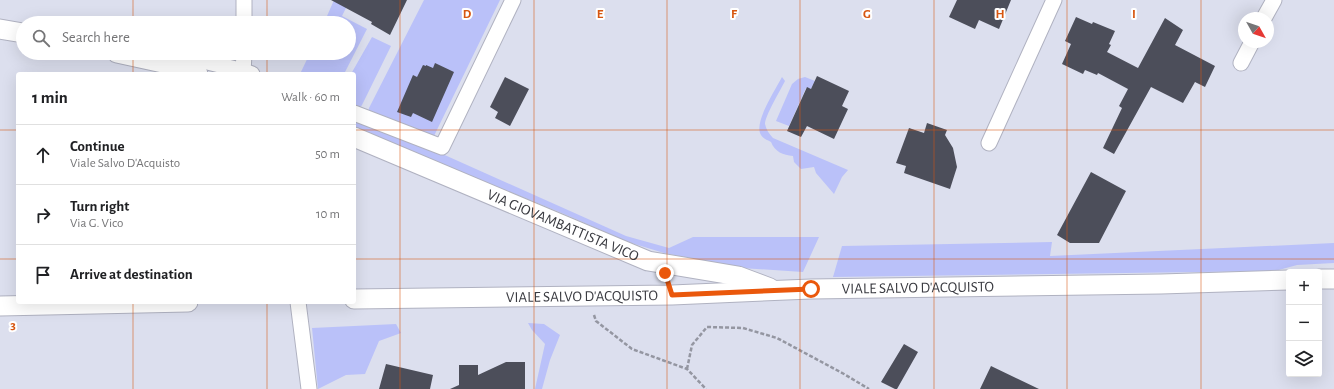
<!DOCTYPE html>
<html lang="en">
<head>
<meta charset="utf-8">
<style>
	:root { --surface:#fff; --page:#f2f2f2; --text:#202124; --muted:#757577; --line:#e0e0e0 }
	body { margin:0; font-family:"Alegreya Sans",sans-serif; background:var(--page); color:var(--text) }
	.controls { position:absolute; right:12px; bottom:12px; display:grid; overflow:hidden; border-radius:4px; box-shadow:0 4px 16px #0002 }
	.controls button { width:36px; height:36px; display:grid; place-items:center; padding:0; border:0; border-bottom:1px solid var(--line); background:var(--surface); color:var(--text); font:20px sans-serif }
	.compass { position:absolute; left:1238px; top:12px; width:36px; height:36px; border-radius:50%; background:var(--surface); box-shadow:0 4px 16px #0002; rotate:130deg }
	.stop { position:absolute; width:12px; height:12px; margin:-9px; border:3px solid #ea580c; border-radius:50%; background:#fff }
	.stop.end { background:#ea580c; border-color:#fff; box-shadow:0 1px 4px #0008 }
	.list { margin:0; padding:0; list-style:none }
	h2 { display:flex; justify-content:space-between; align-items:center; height:52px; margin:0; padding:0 16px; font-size:17px }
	h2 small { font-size:13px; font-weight:400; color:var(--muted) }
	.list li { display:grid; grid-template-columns:26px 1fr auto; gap:12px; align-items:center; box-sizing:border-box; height:60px; padding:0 16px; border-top:1px solid var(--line) }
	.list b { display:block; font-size:15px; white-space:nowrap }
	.list p { margin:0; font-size:13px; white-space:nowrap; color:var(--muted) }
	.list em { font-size:13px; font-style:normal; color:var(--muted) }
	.icon { flex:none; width:22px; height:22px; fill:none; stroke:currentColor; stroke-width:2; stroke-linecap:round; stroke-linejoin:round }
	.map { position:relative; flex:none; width:1334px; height:389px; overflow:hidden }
	.search { position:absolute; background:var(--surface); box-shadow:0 4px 16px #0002; left:16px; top:16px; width:340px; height:44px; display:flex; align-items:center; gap:10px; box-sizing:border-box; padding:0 14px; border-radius:22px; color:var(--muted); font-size:15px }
	.panel { position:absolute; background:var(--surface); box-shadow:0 4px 16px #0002; left:16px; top:72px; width:340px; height:232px; border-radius:4px }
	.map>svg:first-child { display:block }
	.green { fill:#bac1f9 }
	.building { fill:#4c4e5a }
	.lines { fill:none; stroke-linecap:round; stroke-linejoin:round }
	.minor-casing { stroke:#b0b2c1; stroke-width:17 }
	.tertiary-casing { stroke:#b0b2c1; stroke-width:21 }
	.path { stroke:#9496a1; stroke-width:2.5; stroke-dasharray:4 2; stroke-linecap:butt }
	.minor { stroke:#fff; stroke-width:15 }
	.tertiary { stroke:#fff; stroke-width:19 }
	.route { stroke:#ea580c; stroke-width:5 }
	.grid { fill:none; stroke:#d75611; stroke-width:1; stroke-opacity:0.55 }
	.labels { text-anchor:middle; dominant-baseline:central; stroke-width:4; stroke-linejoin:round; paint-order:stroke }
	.street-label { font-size:15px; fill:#3a3b41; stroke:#fff }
	.grid-label { font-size:13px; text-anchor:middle; font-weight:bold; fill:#d75611; stroke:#fff; stroke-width:4; stroke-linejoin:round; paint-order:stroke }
</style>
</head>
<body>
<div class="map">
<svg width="1334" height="389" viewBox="0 0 1334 389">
	<rect width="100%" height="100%" fill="#dcdfee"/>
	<!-- green -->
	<path class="green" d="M 334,0 L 350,0 L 342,16 L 367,29 L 344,74 L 300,74 L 310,53 L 349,53 L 349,23 L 324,23 Z
		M 424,0 L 500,0 L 434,136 L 384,116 L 382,119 L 368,112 L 369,108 Z
		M 372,37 L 391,46 L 362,105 L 358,110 L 354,109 L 354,74 L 351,74 Z
		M 782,77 L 785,81 C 781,89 765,116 765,124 C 766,129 769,134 773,138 L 848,170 L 842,177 L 834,194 L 816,173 L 814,167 L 801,169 L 794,162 L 793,156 C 783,155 775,152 771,142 C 768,140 763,139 761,135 C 753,123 776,89 782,77 Z
		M 805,77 L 815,81 L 811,89 L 806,88 L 789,126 L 776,121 L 792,84 L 798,79 Z
		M 354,117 L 429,148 L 626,236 L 669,248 L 693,237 L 819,237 L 803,272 L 741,268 L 664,253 L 628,242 L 564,214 L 354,128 Z
		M 1052,242 L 1050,256 L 1334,243 L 1334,263 L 1297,265 L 1275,271 L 833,277 L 842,246 Z
		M 528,323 L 544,324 L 560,335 L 550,360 L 542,389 L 535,389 L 545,344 L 532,330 Z
		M 396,324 L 401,333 L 379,341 L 365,374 L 346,375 L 318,389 L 312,328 Z"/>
	<!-- building -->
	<path class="building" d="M 331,0 L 407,0 L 390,35 L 371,24 L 372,22 Z
		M 957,0 L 1011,0 L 999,29 L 979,20 L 975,29 L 949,17 Z
		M 1076,17 L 1092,24 L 1093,22 L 1115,31 L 1109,44 L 1111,45 L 1107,52 L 1138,68 L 1165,18 L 1183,30 L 1175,45 L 1215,66 L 1205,87 L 1195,82 L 1183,103 L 1151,87 L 1114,154 L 1103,148 L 1122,108 L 1119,106 L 1128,89 L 1098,73 L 1097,75 L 1085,70 L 1083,74 L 1062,64 L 1071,44 L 1065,41 Z
		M 435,63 L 454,72 L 432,122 L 413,113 L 411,117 L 397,112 L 413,75 L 417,77 L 423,65 L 426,66 L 426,65 L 433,68 Z
		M 817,76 L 849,91 L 842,106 L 848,109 L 834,139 L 807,126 L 801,137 L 787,131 L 807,87 L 811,89 Z
		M 505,77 L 529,89 L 510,126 L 495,118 L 498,112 L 490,107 Z
		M 927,123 L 947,130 L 945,135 L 953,148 L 957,167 L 950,189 L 904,173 L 906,166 L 896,163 L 909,128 L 924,133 Z
		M 1091,172 L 1126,191 L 1099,243 L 1070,243 L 1057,235 Z
		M 904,344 L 918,352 L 897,389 L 895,389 L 881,382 Z
		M 506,362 L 525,362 L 525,389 L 450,389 L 459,385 L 459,365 L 478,365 L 478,375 Z
		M 386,364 L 433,375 L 430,389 L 379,389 Z
		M 991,366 L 1039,389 L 980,389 Z"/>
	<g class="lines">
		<defs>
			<path id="minor" d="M 244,0 L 244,23
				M 1264,18 L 1274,0
				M 1241,63 L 1252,42
				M 172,65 L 187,57 L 244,71 L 252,74
				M 243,74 L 244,53
				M 354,113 L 442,147 L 513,0
				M 989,143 L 1054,0
				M 298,302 L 309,389"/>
			<g id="tertiary">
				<path d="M 0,29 L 23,33"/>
				<path d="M 117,53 L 172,65 L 198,74"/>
				<path id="s1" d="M 354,137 L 648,261 L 738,276 L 770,288"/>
				<path d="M 1319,279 L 1334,279"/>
				<path id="s2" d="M 354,299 L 672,295 L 811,289 L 1161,284 L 1289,280"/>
				<path d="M 0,306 L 188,302"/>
			</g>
		</defs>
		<!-- minor casing -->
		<use href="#minor" class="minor-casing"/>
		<!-- tertiary casing -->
		<use href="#tertiary" class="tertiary-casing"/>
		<!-- path -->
		<path class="path" d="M 594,315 L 596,321 L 632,349 L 687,369 L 706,389
			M 687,369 L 692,345 L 707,327 L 743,328 L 777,338 L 844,374 L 869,389"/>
		<!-- minor -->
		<use href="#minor" class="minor"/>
		<!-- tertiary -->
		<use href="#tertiary" class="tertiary"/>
	</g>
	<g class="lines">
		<!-- route -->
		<path class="route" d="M 665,273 L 672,295 L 811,289"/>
	</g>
	<!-- grid -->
	<path class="grid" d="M 133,0 L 133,23M 267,0 L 267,23M 400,0 L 400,389M 534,0 L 534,389M 667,0 L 667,389M 800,0 L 800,389M 934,0 L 934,389M 1067,0 L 1067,389M 1201,0 L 1201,389M 133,53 L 133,74M 267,53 L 267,74M 0,130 L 18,130M 354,130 L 1334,130M 0,259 L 18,259M 354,259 L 1334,259M 133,302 L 133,389M 267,302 L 267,389"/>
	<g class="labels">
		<!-- street labels -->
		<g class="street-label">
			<text stroke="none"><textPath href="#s1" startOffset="227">VIA GIOVAMBATTISTA VICO</textPath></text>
			<text stroke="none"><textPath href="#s2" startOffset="564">VIALE SALVO D'ACQUISTO</textPath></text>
			<text stroke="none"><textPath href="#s2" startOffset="228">VIALE SALVO D'ACQUISTO</textPath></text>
		</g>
	</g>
	<g class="grid-label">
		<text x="467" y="18">D</text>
		<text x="600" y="18">E</text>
		<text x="734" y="18">F</text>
		<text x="867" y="18">G</text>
		<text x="1000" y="18">H</text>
		<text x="1134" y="18">I</text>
		<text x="13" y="329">3</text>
	</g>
</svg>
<div class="controls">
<button>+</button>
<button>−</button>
<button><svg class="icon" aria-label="layers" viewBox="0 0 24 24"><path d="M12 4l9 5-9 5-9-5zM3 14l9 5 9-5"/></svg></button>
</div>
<svg class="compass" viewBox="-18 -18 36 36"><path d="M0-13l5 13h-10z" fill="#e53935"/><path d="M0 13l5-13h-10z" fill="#757577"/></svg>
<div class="stop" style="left:811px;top:289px"></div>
<div class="stop end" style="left:665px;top:273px"></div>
<div class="search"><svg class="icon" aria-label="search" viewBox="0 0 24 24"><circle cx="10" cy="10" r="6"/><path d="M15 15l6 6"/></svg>Search here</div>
<section class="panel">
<h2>1 min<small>Walk · 60 m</small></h2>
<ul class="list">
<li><svg class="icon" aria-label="ahead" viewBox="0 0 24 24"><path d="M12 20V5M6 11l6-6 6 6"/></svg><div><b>Continue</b><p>Viale Salvo D'Acquisto</p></div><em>50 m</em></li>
<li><svg class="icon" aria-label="right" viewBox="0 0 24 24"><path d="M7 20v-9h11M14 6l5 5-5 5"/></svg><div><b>Turn right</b><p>Via G. Vico</p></div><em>10 m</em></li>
<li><svg class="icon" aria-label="arrive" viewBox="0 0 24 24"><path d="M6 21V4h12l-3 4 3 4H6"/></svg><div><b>Arrive at destination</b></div></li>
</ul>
</section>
</div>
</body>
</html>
